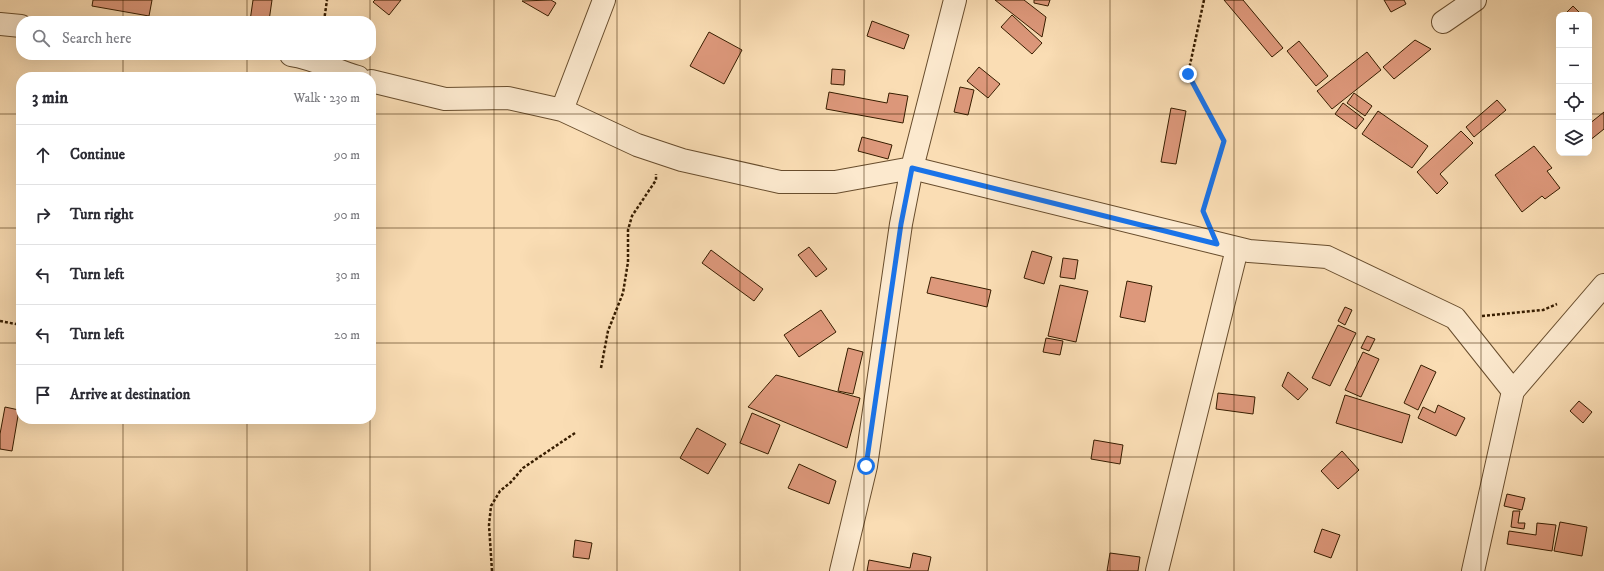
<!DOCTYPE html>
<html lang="en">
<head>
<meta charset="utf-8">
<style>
	:root { --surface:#fff; --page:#f7f7f7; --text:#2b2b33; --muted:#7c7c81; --line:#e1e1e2 }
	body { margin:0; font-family:"IM FELL DW Pica",serif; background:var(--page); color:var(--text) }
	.controls { position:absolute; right:12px; top:12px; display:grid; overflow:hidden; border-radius:8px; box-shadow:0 4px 16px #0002 }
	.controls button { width:36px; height:36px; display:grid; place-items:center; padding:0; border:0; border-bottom:1px solid var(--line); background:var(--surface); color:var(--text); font:20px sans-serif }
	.stop { position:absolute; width:12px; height:12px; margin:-9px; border:3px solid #1a73e8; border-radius:50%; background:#fff }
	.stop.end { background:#1a73e8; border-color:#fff; box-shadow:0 1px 4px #0008 }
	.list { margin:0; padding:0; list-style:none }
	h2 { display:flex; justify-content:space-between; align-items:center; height:52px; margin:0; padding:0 16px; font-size:17px }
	h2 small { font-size:13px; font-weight:400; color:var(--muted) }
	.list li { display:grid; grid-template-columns:26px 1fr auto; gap:12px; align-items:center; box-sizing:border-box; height:60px; padding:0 16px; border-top:1px solid var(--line) }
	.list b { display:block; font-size:15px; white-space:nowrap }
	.list em { font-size:13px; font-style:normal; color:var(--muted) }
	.icon { flex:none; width:22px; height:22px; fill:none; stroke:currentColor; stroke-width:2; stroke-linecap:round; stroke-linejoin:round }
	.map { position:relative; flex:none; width:1604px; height:571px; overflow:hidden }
	.search { position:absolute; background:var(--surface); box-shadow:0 4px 16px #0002; left:16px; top:16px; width:360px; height:44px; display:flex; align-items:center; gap:10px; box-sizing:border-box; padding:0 14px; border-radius:16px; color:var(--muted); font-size:15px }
	.panel { position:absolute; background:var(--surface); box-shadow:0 4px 16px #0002; left:16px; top:72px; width:360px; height:352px; border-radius:16px }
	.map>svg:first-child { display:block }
	.building { fill:#dd987b; stroke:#371d00 }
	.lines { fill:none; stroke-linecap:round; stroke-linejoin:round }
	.street-casing { stroke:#684d2d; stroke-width:24 }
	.path { stroke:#371d00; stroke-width:2.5; stroke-dasharray:3 2; stroke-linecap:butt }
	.street { stroke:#fce9ce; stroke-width:22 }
	.route { stroke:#1a73e8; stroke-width:5 }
	.grid { fill:none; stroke:#371d00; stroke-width:1; stroke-opacity:0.55 }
</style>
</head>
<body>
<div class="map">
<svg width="1604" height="571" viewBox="0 0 1604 571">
	<rect width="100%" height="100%" fill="#faddb4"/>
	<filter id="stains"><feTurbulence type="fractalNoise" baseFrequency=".005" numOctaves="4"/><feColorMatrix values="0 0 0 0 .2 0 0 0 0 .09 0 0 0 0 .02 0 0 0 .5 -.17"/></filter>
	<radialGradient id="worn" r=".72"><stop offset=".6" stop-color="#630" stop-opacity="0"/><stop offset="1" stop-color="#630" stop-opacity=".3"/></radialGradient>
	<!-- building -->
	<path class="building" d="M 93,0 L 152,0 L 149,16 L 92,6 Z
		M 253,0 L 272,0 L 269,21 L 250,21 Z
		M 375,0 L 401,0 L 389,15 L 373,2 Z
		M 551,0 L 556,3 L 548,16 L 522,1 Z
		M 995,0 L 1024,0 L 1046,17 L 1042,37 Z
		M 1034,0 L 1050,0 L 1048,6 L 1034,3 Z
		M 1224,0 L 1243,0 L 1283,48 L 1272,57 Z
		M 1384,0 L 1404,0 L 1406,4 L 1391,12 Z
		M 1573,6 L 1582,15 L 1564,15 Z
		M 1012,15 L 1042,43 L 1032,54 L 1001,27 Z
		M 872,21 L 909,35 L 904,49 L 867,36 Z
		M 709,32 L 742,50 L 724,84 L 690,66 Z
		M 1415,40 L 1431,49 L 1394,79 L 1383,67 Z
		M 1299,41 L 1328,76 L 1316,86 L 1287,51 Z
		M 1367,52 L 1381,70 L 1332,109 L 1317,91 Z
		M 979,67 L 1000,84 L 988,98 L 967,81 Z
		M 832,69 L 845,70 L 844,85 L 831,84 Z
		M 960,87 L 974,90 L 968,115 L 954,112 Z
		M 829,92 L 887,103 L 889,93 L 908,96 L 903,123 L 826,109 Z
		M 1354,93 L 1372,106 L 1365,116 L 1347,103 Z
		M 1497,100 L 1506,110 L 1474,137 L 1466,127 Z
		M 1343,103 L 1364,119 L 1356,129 L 1335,114 Z
		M 1171,108 L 1186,111 L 1176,164 L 1161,162 Z
		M 1378,111 L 1428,146 L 1412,168 L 1362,134 Z
		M 1604,112 L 1604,129 L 1589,141 L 1589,124 Z
		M 1461,131 L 1473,143 L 1440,174 L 1448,183 L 1437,194 L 1417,172 Z
		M 862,137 L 892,145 L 888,159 L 858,151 Z
		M 1534,146 L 1552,168 L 1547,171 L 1560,188 L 1545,199 L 1542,196 L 1522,212 L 1495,175 Z
		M 809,247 L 827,269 L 816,277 L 798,255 Z
		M 711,250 L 763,289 L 754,301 L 702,263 Z
		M 1032,251 L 1052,257 L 1044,284 L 1024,278 Z
		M 1063,258 L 1078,260 L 1075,279 L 1060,277 Z
		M 931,277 L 991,290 L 987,307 L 927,293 Z
		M 1127,281 L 1152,286 L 1145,322 L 1120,317 Z
		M 1060,285 L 1088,291 L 1076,342 L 1048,336 Z
		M 1345,307 L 1352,310 L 1345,325 L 1338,321 Z
		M 821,310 L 836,332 L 799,357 L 784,335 Z
		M 1338,325 L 1356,333 L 1330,386 L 1312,378 Z
		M 1367,336 L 1375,339 L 1369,351 L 1361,348 Z
		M 1046,338 L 1063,341 L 1060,355 L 1043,352 Z
		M 848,348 L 863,352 L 853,394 L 838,391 Z
		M 1363,352 L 1379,359 L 1361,397 L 1345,390 Z
		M 1421,365 L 1436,372 L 1418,410 L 1404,403 Z
		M 1288,372 L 1308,389 L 1298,400 L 1282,386 Z
		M 776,375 L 860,398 L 847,448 L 748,407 Z
		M 1218,393 L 1255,397 L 1253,414 L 1216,409 Z
		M 1345,395 L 1410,415 L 1402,443 L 1336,423 Z
		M 1579,401 L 1592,412 L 1583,423 L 1570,411 Z
		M 1438,405 L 1465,418 L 1456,436 L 1418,418 L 1423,407 L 1435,413 Z
		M 5,407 L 19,410 L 12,451 L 0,449 L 0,434 Z
		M 752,413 L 780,425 L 768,454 L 740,443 Z
		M 697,428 L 726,444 L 708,474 L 680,458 Z
		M 1094,440 L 1123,445 L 1120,464 L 1091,459 Z
		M 1342,451 L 1359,470 L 1338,489 L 1321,471 Z
		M 799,464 L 836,481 L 829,504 L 788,488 Z
		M 1507,494 L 1525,498 L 1522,510 L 1504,506 Z
		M 1513,511 L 1520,511 L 1518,523 L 1525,523 L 1524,529 L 1511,527 Z
		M 1560,522 L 1587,527 L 1582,556 L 1554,551 Z
		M 1537,523 L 1556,525 L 1552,551 L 1507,544 L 1509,531 L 1536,535 Z
		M 1322,529 L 1340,535 L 1331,558 L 1314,552 Z
		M 575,540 L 592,543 L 589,559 L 573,557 Z
		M 913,553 L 931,557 L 928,571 L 867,571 L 869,560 L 910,568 Z
		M 1110,553 L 1140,557 L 1138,571 L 1107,571 Z"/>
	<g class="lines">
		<defs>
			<path id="street" d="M 1443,22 L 1475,0
				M 0,24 L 21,26
				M 291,55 C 315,58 335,71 358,77
				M 371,81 L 445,99 L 508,98 L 562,110 L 637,145 L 682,160 L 780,182 L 835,182 L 912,168 L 1249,251 L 1327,257 L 1455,318 L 1513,391
				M 562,110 L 604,0
				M 841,571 L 866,466 L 901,224 L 912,168 L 955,0
				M 1157,571 L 1237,249
				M 1473,571 L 1513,391 L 1604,285"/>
		</defs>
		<!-- street casing -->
		<use href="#street" class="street-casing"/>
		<!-- path -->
		<path class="path" d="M 1204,0 L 1188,74 L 1224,141 L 1203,211 L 1205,217
			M 324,21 L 327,0
			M 1482,316 L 1543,310 L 1557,304
			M 0,321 L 21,325
			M 601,368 L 608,331 L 623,293 L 628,262 L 628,230 L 632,216 L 656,180 L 656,174
			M 492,571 L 489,525 L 491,506 L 500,491 L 511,482 L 523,468 L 575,433"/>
		<!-- street -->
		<use href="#street" class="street"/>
	</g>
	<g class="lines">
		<!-- route -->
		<path class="route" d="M 866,466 L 901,224 L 912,168 L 1217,244 L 1203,211 L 1224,141 L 1188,74"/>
	</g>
	<!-- grid -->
	<path class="grid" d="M 123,0 L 123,21M 247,0 L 247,21M 370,0 L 370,21M 494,0 L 494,571M 617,0 L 617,571M 740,0 L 740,571M 864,0 L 864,571M 987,0 L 987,571M 1110,0 L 1110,571M 1234,0 L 1234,571M 1357,0 L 1357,571M 1481,0 L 1481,571M 123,55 L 123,77M 247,55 L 247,77M 370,55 L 370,77M 0,114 L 21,114M 371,114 L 1559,114M 1589,114 L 1604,114M 0,228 L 21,228M 371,228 L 1604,228M 0,343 L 21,343M 371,343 L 1604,343M 123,419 L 123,571M 247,419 L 247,571M 370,419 L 370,571M 0,457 L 1604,457"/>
	<rect width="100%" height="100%" filter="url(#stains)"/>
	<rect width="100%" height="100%" fill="url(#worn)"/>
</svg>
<div class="controls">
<button>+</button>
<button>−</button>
<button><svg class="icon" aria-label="locate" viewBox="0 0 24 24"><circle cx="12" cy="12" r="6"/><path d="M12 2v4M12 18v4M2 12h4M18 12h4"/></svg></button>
<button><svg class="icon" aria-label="layers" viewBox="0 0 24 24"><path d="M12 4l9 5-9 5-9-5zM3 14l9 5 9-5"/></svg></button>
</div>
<div class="stop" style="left:866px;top:466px"></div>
<div class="stop end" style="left:1188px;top:74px"></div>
<div class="search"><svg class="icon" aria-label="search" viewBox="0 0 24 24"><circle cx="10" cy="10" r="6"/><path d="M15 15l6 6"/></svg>Search here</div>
<section class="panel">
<h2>3 min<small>Walk · 230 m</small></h2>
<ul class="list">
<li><svg class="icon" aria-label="ahead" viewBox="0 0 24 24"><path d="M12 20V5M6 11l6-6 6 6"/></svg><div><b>Continue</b></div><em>90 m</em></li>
<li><svg class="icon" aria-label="right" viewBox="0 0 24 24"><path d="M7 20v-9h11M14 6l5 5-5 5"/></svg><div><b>Turn right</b></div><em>90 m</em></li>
<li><svg class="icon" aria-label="left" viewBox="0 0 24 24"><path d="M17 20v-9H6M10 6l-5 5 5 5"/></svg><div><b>Turn left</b></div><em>30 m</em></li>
<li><svg class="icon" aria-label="left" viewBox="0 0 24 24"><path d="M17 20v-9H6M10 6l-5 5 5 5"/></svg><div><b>Turn left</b></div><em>20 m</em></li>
<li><svg class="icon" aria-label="arrive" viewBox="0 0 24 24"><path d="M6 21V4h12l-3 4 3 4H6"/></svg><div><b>Arrive at destination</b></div></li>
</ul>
</section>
</div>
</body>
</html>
